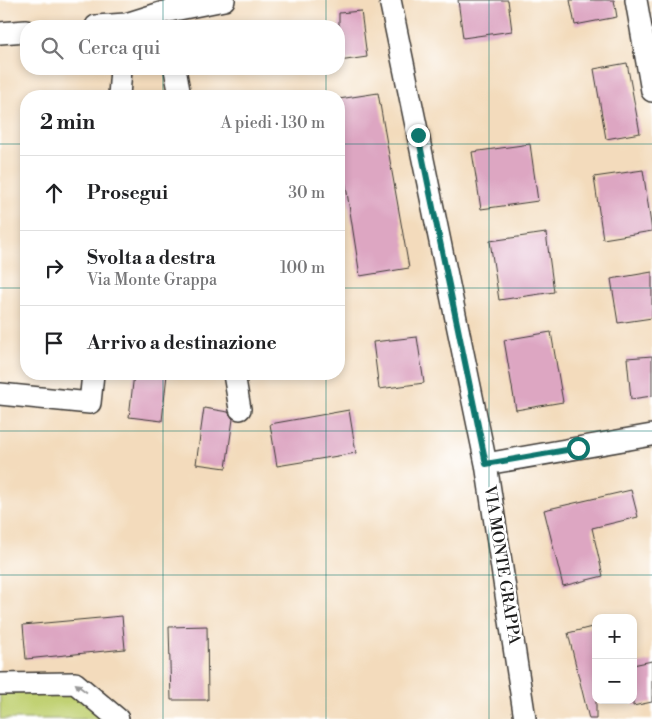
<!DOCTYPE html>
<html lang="it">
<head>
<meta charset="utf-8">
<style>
	:root { --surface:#fff; --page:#f2f2f2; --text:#202124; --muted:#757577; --line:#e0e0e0 }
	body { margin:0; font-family:"Libre Bodoni",serif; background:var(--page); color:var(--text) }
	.controls { position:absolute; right:15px; bottom:15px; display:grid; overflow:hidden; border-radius:10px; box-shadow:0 2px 8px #0003 }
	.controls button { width:45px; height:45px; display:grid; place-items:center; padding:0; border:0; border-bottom:1px solid var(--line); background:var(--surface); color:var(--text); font:25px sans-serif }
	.stop { position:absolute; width:15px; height:15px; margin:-11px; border:4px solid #0f766e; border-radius:50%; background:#fff }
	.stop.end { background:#0f766e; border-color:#fff; box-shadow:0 1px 5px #0008 }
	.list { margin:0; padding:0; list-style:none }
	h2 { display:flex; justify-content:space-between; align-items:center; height:65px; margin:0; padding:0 20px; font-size:21px }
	h2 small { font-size:16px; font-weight:400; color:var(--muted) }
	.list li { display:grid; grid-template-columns:32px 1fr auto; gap:15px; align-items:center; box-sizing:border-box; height:75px; padding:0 20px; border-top:1px solid var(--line) }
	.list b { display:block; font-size:19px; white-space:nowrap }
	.list p { margin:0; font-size:16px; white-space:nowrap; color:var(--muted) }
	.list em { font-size:16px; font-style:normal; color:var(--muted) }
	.icon { flex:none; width:28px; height:28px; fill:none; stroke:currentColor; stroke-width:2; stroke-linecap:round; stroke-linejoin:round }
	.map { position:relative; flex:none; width:652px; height:719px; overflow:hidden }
	.search { position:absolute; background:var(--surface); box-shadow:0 2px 8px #0003; left:20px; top:20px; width:325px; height:55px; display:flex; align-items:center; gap:12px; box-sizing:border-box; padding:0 18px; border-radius:20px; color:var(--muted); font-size:19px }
	.panel { position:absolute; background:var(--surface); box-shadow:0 2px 8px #0003; left:20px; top:90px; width:325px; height:290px; border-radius:20px }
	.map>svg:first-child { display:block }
	.green { fill:#c1d173; stroke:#6e7648 }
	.building { fill:#dda6c2 }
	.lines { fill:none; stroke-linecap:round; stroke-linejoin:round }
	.street-casing { stroke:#3c3934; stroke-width:24 }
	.street { stroke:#fff; stroke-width:21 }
	.oneway { fill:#999 }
	.route { stroke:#0f766e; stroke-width:6 }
	.grid { fill:none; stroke:#0f766e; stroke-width:1; stroke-opacity:0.55 }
	.labels { text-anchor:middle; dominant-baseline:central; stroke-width:5; stroke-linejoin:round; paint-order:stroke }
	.street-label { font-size:16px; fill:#1c1c1c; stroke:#fff }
</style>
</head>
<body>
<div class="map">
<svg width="652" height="719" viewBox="0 0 652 719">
	<rect width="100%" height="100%" fill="#fff"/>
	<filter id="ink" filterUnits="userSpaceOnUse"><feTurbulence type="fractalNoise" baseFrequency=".02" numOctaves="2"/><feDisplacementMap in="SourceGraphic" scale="10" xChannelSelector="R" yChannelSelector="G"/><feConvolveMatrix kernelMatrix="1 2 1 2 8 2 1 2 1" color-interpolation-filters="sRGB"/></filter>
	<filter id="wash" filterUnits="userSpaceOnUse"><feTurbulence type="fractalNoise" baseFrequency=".0096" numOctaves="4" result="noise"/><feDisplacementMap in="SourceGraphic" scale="20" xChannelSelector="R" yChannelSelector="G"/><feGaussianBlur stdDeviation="1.12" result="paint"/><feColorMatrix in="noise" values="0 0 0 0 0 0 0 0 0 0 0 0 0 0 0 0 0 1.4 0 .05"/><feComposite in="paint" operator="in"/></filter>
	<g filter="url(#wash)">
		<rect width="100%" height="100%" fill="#f3dbbc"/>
		<!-- green -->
		<path class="green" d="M 0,692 L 72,693 L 103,719 L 0,719 Z"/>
		<g id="blocks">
			<!-- building -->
			<path class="building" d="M 458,0 L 508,0 L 512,31 L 463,38 Z
				M 570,0 L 614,0 L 617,17 L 575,25 Z
				M 361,11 L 367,57 L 339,61 L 339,13 Z
				M 627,63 L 640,133 L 606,139 L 594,69 Z
				M 378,93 L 409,268 L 360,276 L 344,173 L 339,174 L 339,99 Z
				M 530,144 L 538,201 L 481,209 L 472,152 Z
				M 643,170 L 652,231 L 603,239 L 594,177 Z
				M 546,233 L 554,292 L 499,300 L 490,241 Z
				M 652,272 L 652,318 L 618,323 L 611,279 Z
				M 551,332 L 563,402 L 516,410 L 504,340 Z
				M 417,337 L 424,383 L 379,389 L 373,342 Z
				M 652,356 L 652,396 L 631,399 L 627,358 Z
				M 134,374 L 167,374 L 162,421 L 129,417 Z
				M 204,408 L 228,412 L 233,419 L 226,468 L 196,464 Z
				M 349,410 L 356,453 L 277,466 L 270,424 Z
				M 631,490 L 638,517 L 592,528 L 603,576 L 563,586 L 544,510 Z
				M 122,616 L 125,649 L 26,659 L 23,625 Z
				M 207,626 L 208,700 L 171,700 L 169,627 Z
				M 596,626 L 596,719 L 589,719 L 568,633 Z
				M 652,661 L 652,702 L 633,706 L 633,665 Z"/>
		</g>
	</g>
	<g filter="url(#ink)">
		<use href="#blocks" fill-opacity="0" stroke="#3c3934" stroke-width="1"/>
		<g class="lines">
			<defs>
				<path id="street" d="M 390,0 L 486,464 L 525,719
					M 636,0 L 652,91
					M 126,24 L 164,12 L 224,0
					M 96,26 L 126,24 L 125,26
					M 0,33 L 26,31
					M 175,69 L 180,96
					M 119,96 L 121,69
					M 234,374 L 240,409
					M 0,394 L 90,403 L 93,374
					M 486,464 L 652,435
					M 0,684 L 75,683 L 118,719"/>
			</defs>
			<!-- street casing -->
			<use href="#street" class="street-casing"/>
			<!-- street -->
			<use href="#street" class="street"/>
		</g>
		<!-- one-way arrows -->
		<defs><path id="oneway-solid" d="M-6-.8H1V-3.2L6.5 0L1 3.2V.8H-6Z" transform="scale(1.25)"/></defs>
		<use class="oneway" href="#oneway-solid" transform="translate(81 688) rotate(-143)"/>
	</g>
	<g class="lines" filter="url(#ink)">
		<!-- route -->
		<path class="route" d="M 418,135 L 486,464 L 578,448"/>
	</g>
	<!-- grid -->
	<path class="grid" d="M 163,0 L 163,26M 326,0 L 326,26M 489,0 L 489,719M 163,69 L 163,96M 326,69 L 326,96M 0,144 L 26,144M 339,144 L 652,144M 0,288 L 26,288M 339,288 L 652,288M 163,374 L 163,719M 326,374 L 326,719M 0,431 L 652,431M 0,575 L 652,575"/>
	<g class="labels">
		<!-- street labels -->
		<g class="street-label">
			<text transform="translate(502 565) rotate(81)">VIA MONTE GRAPPA</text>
		</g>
	</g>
</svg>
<div class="controls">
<button>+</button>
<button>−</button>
</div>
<div class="stop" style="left:578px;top:448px"></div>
<div class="stop end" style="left:418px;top:135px"></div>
<div class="search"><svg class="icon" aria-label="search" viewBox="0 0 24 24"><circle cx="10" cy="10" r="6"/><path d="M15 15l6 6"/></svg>Cerca qui</div>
<section class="panel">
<h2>2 min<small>A piedi · 130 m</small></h2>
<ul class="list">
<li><svg class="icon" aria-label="ahead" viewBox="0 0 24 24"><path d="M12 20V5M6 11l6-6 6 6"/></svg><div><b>Prosegui</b></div><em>30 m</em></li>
<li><svg class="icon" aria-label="right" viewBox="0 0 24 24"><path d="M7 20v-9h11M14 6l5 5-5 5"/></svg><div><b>Svolta a destra</b><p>Via Monte Grappa</p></div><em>100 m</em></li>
<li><svg class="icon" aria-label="arrive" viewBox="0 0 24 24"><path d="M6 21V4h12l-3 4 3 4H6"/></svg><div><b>Arrivo a destinazione</b></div></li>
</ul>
</section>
</div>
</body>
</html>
